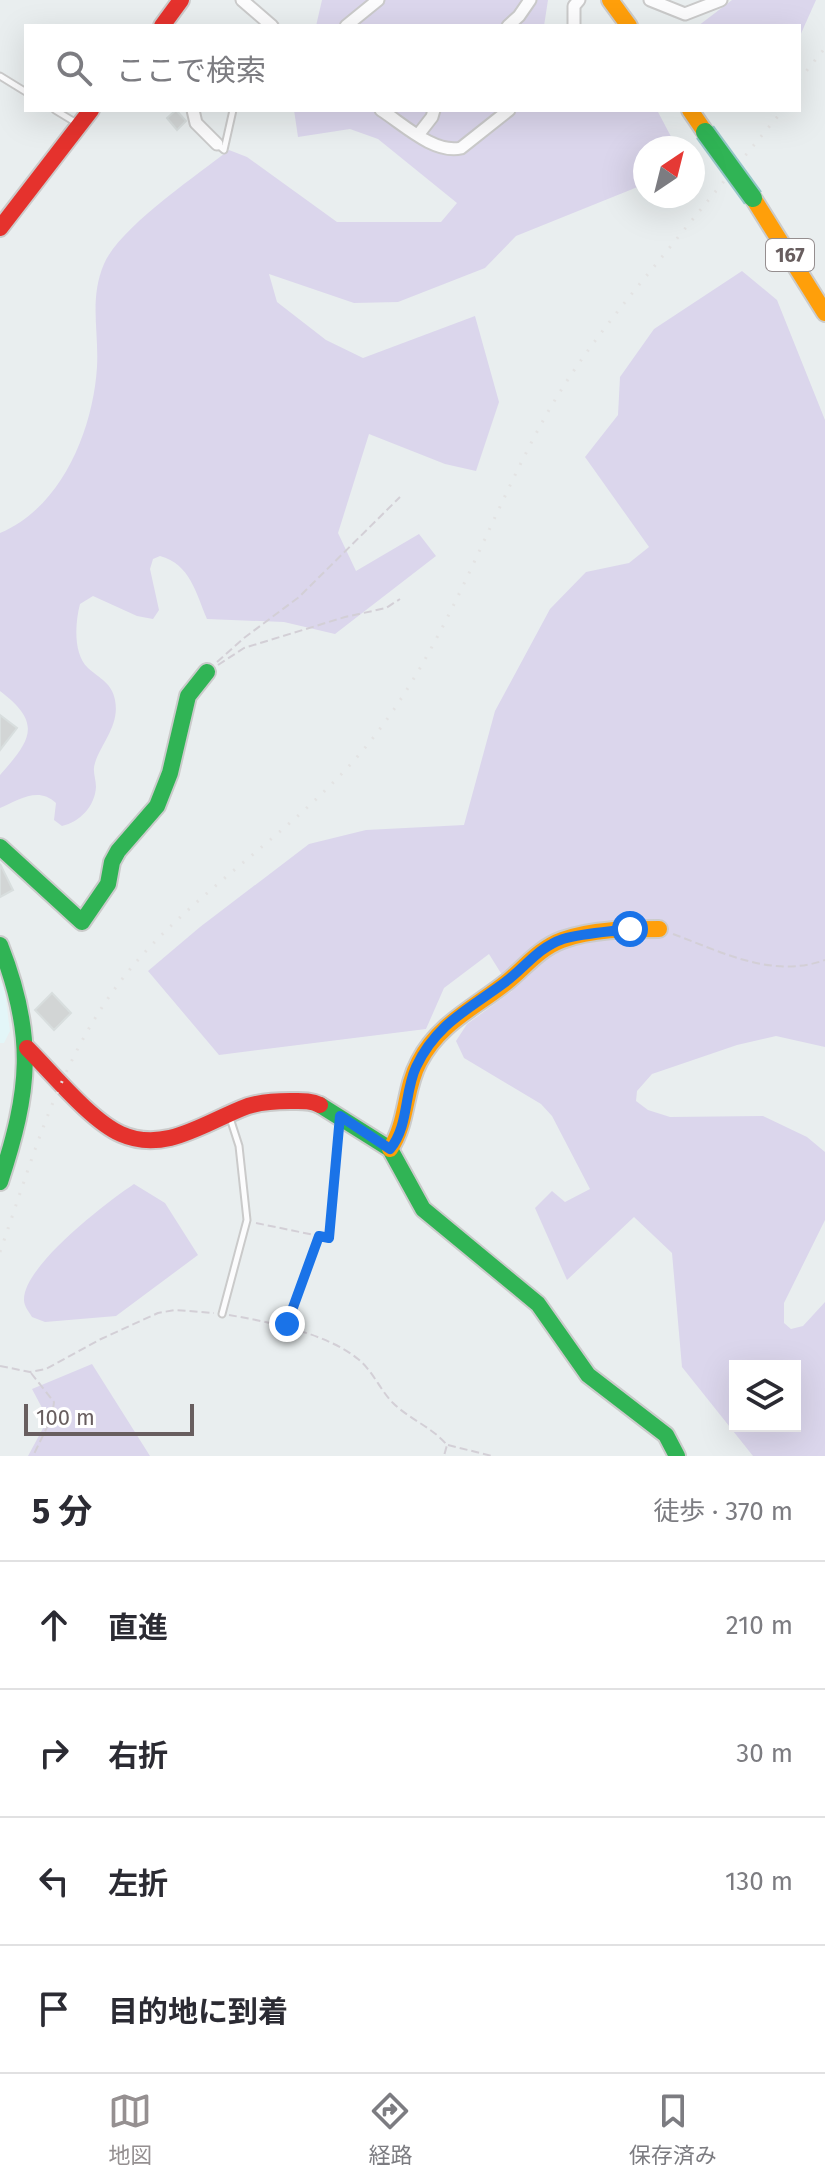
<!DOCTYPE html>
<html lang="ja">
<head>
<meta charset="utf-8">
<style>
	:root { --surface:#fff; --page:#f2f2f3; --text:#2b2b33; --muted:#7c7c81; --line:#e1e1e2; --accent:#959091 }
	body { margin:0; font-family:"Fira Sans","Noto Sans JP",sans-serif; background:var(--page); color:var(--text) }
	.controls { position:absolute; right:24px; bottom:24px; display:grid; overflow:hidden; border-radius:0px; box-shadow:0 8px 32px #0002 }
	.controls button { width:72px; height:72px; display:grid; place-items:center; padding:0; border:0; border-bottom:2px solid var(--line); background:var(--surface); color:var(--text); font:40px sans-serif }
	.compass { position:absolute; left:633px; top:136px; width:72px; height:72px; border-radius:50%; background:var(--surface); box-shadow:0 8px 32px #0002; rotate:35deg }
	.scale { position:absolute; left:24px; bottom:20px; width:170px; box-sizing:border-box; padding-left:8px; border:4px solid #685e5f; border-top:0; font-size:22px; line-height:28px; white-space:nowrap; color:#685e5f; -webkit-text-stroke:6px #fff; paint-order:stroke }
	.stop { position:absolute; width:24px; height:24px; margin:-18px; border:6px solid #1a73e8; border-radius:50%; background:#fff }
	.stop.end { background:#1a73e8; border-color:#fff; box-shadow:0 2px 8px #0008 }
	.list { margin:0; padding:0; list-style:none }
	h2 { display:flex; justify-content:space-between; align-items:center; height:104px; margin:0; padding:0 32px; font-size:34px }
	h2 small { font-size:26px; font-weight:400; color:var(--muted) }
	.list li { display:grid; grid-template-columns:52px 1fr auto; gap:24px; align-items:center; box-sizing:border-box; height:128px; padding:0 32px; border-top:2px solid var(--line) }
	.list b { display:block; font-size:30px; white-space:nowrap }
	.list em { font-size:26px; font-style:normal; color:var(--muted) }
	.icon { flex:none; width:44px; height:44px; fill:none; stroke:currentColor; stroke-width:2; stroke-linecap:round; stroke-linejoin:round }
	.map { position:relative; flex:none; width:825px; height:1456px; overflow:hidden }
	.search { position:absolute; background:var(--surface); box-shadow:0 8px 32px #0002; left:24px; right:24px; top:24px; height:88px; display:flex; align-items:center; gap:20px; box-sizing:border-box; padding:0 28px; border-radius:0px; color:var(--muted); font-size:30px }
	.sheet { height:616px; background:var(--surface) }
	nav { display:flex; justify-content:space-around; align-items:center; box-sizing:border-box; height:112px; border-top:2px solid var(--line); background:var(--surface); font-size:22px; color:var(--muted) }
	nav a { display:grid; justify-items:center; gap:4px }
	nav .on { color:var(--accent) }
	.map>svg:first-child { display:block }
	.commercial { fill:#e3f6f8 }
	.green { fill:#dbd6ec; fill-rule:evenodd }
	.building { fill:#d2d5d5; stroke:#d8dede; stroke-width:2 }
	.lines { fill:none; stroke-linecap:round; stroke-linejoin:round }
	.lane-casing { stroke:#cacaca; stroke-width:9 }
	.street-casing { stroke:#cacaca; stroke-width:15 }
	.fast-casing { stroke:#cbcbcb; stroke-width:20 }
	.slow-casing { stroke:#cbcbcb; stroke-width:20 }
	.jam-casing { stroke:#cbcbcb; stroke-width:20 }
	.path { stroke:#d3cfd6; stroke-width:2; stroke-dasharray:8 4; stroke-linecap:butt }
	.lane { stroke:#fcfcfd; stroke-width:5 }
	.street { stroke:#fcfcfd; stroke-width:11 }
	.fast { stroke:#30b455; stroke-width:16 }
	.slow { stroke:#ff9f0a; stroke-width:16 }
	.jam { stroke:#e5322d; stroke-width:16 }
	.rail { stroke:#e3e3e3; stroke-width:3; stroke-dasharray:2 10; stroke-linecap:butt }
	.fast-bridge-casing { stroke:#95c6c7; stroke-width:22; stroke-linecap:butt }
	.fast-bridge { stroke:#30b455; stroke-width:18 }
	.route { stroke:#1a73e8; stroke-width:10 }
	.labels { text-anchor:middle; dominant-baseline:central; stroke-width:8; stroke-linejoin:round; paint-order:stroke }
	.shield { fill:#fff; stroke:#958e8f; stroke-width:2 }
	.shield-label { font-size:20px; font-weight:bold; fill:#685e5f }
</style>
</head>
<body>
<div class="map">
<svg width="825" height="1456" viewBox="0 0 825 1456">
	<rect width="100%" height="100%" fill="#e9eeef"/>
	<!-- commercial -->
	<path class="commercial" d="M 0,980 L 5,992 L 10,1031 L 4,1043 L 0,1043 Z"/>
	<!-- green -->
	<path class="green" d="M 322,0 L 548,0 L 544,26 L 316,26 Z
		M 732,0 L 816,0 L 799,38 L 799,26 L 698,26 Z
		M 294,110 L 657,110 L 677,148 L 645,148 L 645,184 L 516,236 L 485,268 L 398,302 L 354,303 L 269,274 L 277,302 L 326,340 L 363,358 L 475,316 L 499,402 L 476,471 L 445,464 L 369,434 L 338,533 L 356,571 L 419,534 L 436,556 L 335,634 L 284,622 L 207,619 C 196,593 190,564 160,556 L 153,559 L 150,569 L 159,610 L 153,619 L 137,616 L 93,596 L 80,604 C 75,623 73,654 88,668 C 100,679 112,683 115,700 C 120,725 102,742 95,763 C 92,771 96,779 96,787 C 95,806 80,822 62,826 L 54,820 L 56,803 C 38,786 19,800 0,808 L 0,775 C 32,739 42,723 0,691 L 0,533 C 62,507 93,430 97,367 C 99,331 89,299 104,264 C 119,228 196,176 229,150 L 247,157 L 337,222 L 441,222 L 457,203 L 378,139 L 350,129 L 298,137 Z
		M 742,271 L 777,300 L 825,420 L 825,1047 L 776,1036 L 737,1045 L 652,1074 L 637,1091 L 636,1101 L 648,1110 L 670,1117 L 763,1116 L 807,1137 L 825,1152 L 825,1220 L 784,1303 L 784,1323 L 791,1329 L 803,1326 L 825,1302 L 825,1456 L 753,1456 L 682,1367 L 672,1253 L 634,1217 L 567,1280 L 535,1208 L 552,1191 L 565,1202 L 590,1189 L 552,1116 L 541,1104 L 464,1058 L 456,1041 L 467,1024 L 512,991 L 489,954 L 444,988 L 426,1029 L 219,1055 L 148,971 L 200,927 L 309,844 L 366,830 L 464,825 L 495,711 L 550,609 L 586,572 L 629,563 L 649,547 L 585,457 L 618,415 L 620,377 L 654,329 ZM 735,1366 L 795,1366 L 795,1426 L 735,1426 Z
		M 134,1184 L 165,1203 L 198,1255 L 116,1316 L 45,1322 L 32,1317 C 29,1312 24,1306 24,1300 C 23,1266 107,1202 134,1184 Z
		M 92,1364 L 150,1456 L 28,1456 L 48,1419 L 32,1389 Z"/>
	<!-- building -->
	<path class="building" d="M 176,110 L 186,121 L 177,130 L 167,118 Z
		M 0,715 L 17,728 L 0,750 Z
		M 0,864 L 13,890 L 0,897 Z
		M 52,993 L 71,1013 L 54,1030 L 35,1010 Z"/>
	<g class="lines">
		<defs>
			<path id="lane" d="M 0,76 L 26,92
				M 55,110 L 78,124
				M 217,144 L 224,150 L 233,110
				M 222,1314 L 247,1220 L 239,1146 L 230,1118"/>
			<path id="street" d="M 242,0 L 272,26
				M 650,0 L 685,14 L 721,0
				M 346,26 L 378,0
				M 508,26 L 519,16 L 530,0
				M 574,26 L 574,6 L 579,0
				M 193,110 L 196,123 L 217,144
				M 381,110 C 403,124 434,154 461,148 L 509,110
				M 418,135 L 432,117 L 434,110"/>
			<path id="fast" d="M 0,847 L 82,922 L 108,884 L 112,862 L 118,851 L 157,806 L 170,773 L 188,696 L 207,672
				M 0,945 C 36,1036 30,1091 0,1182
				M 320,1105 L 390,1149 L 423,1209 L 538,1304 L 588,1375 L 666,1435 L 677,1456"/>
			<path id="slow" d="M 610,0 L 629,26
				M 690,110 L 705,132
				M 753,198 L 825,313
				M 390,1149 C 408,1122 404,1090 419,1062 C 439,1023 476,1007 508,981 C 526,966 540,948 562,940 C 592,929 627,929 659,929"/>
			<path id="jam" d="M 162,26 L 181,0
				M 0,228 L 91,110
				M 27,1048 C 52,1073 91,1121 121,1134 C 166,1154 207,1121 248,1106 C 261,1102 276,1101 290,1101 C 301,1101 310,1100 320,1105"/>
		</defs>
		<!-- lane casing -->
		<use href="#lane" class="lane-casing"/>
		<!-- street casing -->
		<use href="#street" class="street-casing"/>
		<!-- fast casing -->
		<use href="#fast" class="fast-casing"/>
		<!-- slow casing -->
		<use href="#slow" class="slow-casing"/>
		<!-- jam casing -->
		<use href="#jam" class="jam-casing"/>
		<!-- path -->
		<path class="path" d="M 217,662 L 244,638 L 299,597 L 400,497
			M 218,665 L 244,648 L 345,617 L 386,608 L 400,599
			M 673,934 C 722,952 772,979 825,960
			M 256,1223 L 329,1238 L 338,1132
			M 229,1315 C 269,1322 326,1333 358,1359 C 373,1371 380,1390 393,1403 C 409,1419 432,1427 447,1445 L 444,1456
			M 287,1324 L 319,1236
			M 0,1366 L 30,1372 L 46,1369 L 101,1339 L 158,1313 L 175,1310 L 214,1313
			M 31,1373 L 54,1402 L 52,1417 L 33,1456
			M 448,1445 L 492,1456"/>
		<!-- lane -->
		<use href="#lane" class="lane"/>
		<!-- street -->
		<use href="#street" class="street"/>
		<!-- fast -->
		<use href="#fast" class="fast"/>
		<!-- slow -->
		<use href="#slow" class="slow"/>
		<!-- jam -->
		<use href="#jam" class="jam"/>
		<!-- rail -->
		<path class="rail" d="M 799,80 L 825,48
			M 0,1252 C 38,1143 65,1038 146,951 C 223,869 318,815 385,722 C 454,627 491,512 549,410 C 582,353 625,302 666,252 C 705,204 744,157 783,110"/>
		<defs>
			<path id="fast-bridge" d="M 705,132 L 753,198"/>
		</defs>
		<!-- fast-bridge casing -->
		<use href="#fast-bridge" class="fast-bridge-casing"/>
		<!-- fast-bridge -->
		<use href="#fast-bridge" class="fast-bridge"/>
	</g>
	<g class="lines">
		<!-- route -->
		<path class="route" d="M 287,1324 L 319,1236 L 329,1238 L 340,1116 L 390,1149 C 409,1126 404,1093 416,1067 C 436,1024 469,1009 504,983 C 525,968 537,948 563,939 C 584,933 608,932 630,929"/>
	</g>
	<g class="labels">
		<!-- shield labels -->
		<rect class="shield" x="766" y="239" width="48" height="32" rx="6"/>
		<g class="shield-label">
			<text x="790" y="255">167</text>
		</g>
	</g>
</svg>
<div class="controls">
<button><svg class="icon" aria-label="layers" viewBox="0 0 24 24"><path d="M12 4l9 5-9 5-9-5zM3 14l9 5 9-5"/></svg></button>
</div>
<svg class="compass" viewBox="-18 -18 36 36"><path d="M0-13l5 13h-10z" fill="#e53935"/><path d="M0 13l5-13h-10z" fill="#7c7c81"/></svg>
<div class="scale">100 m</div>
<div class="stop" style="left:630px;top:929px"></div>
<div class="stop end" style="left:287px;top:1324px"></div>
<div class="search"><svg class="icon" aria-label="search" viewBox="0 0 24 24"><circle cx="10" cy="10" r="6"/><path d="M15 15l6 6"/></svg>ここで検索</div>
</div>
<section class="sheet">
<h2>5 分<small>徒歩 · 370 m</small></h2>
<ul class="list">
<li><svg class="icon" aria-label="ahead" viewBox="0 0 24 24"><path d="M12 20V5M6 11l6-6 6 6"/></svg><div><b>直進</b></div><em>210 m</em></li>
<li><svg class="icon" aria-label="right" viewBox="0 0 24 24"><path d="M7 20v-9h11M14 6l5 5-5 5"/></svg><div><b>右折</b></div><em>30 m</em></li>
<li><svg class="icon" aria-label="left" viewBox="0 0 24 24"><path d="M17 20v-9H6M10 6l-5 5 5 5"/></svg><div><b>左折</b></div><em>130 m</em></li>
<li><svg class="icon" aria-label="arrive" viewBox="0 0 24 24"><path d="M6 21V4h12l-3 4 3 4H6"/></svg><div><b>目的地に到着</b></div></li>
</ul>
</section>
<nav>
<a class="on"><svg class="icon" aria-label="map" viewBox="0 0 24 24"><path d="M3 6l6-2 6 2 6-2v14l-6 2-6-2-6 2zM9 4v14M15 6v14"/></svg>地図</a>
<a><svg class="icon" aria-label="directions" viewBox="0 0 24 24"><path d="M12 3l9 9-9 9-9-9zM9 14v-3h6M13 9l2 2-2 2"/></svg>経路</a>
<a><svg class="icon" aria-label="saved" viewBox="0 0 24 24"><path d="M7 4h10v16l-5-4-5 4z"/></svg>保存済み</a>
</nav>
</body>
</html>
